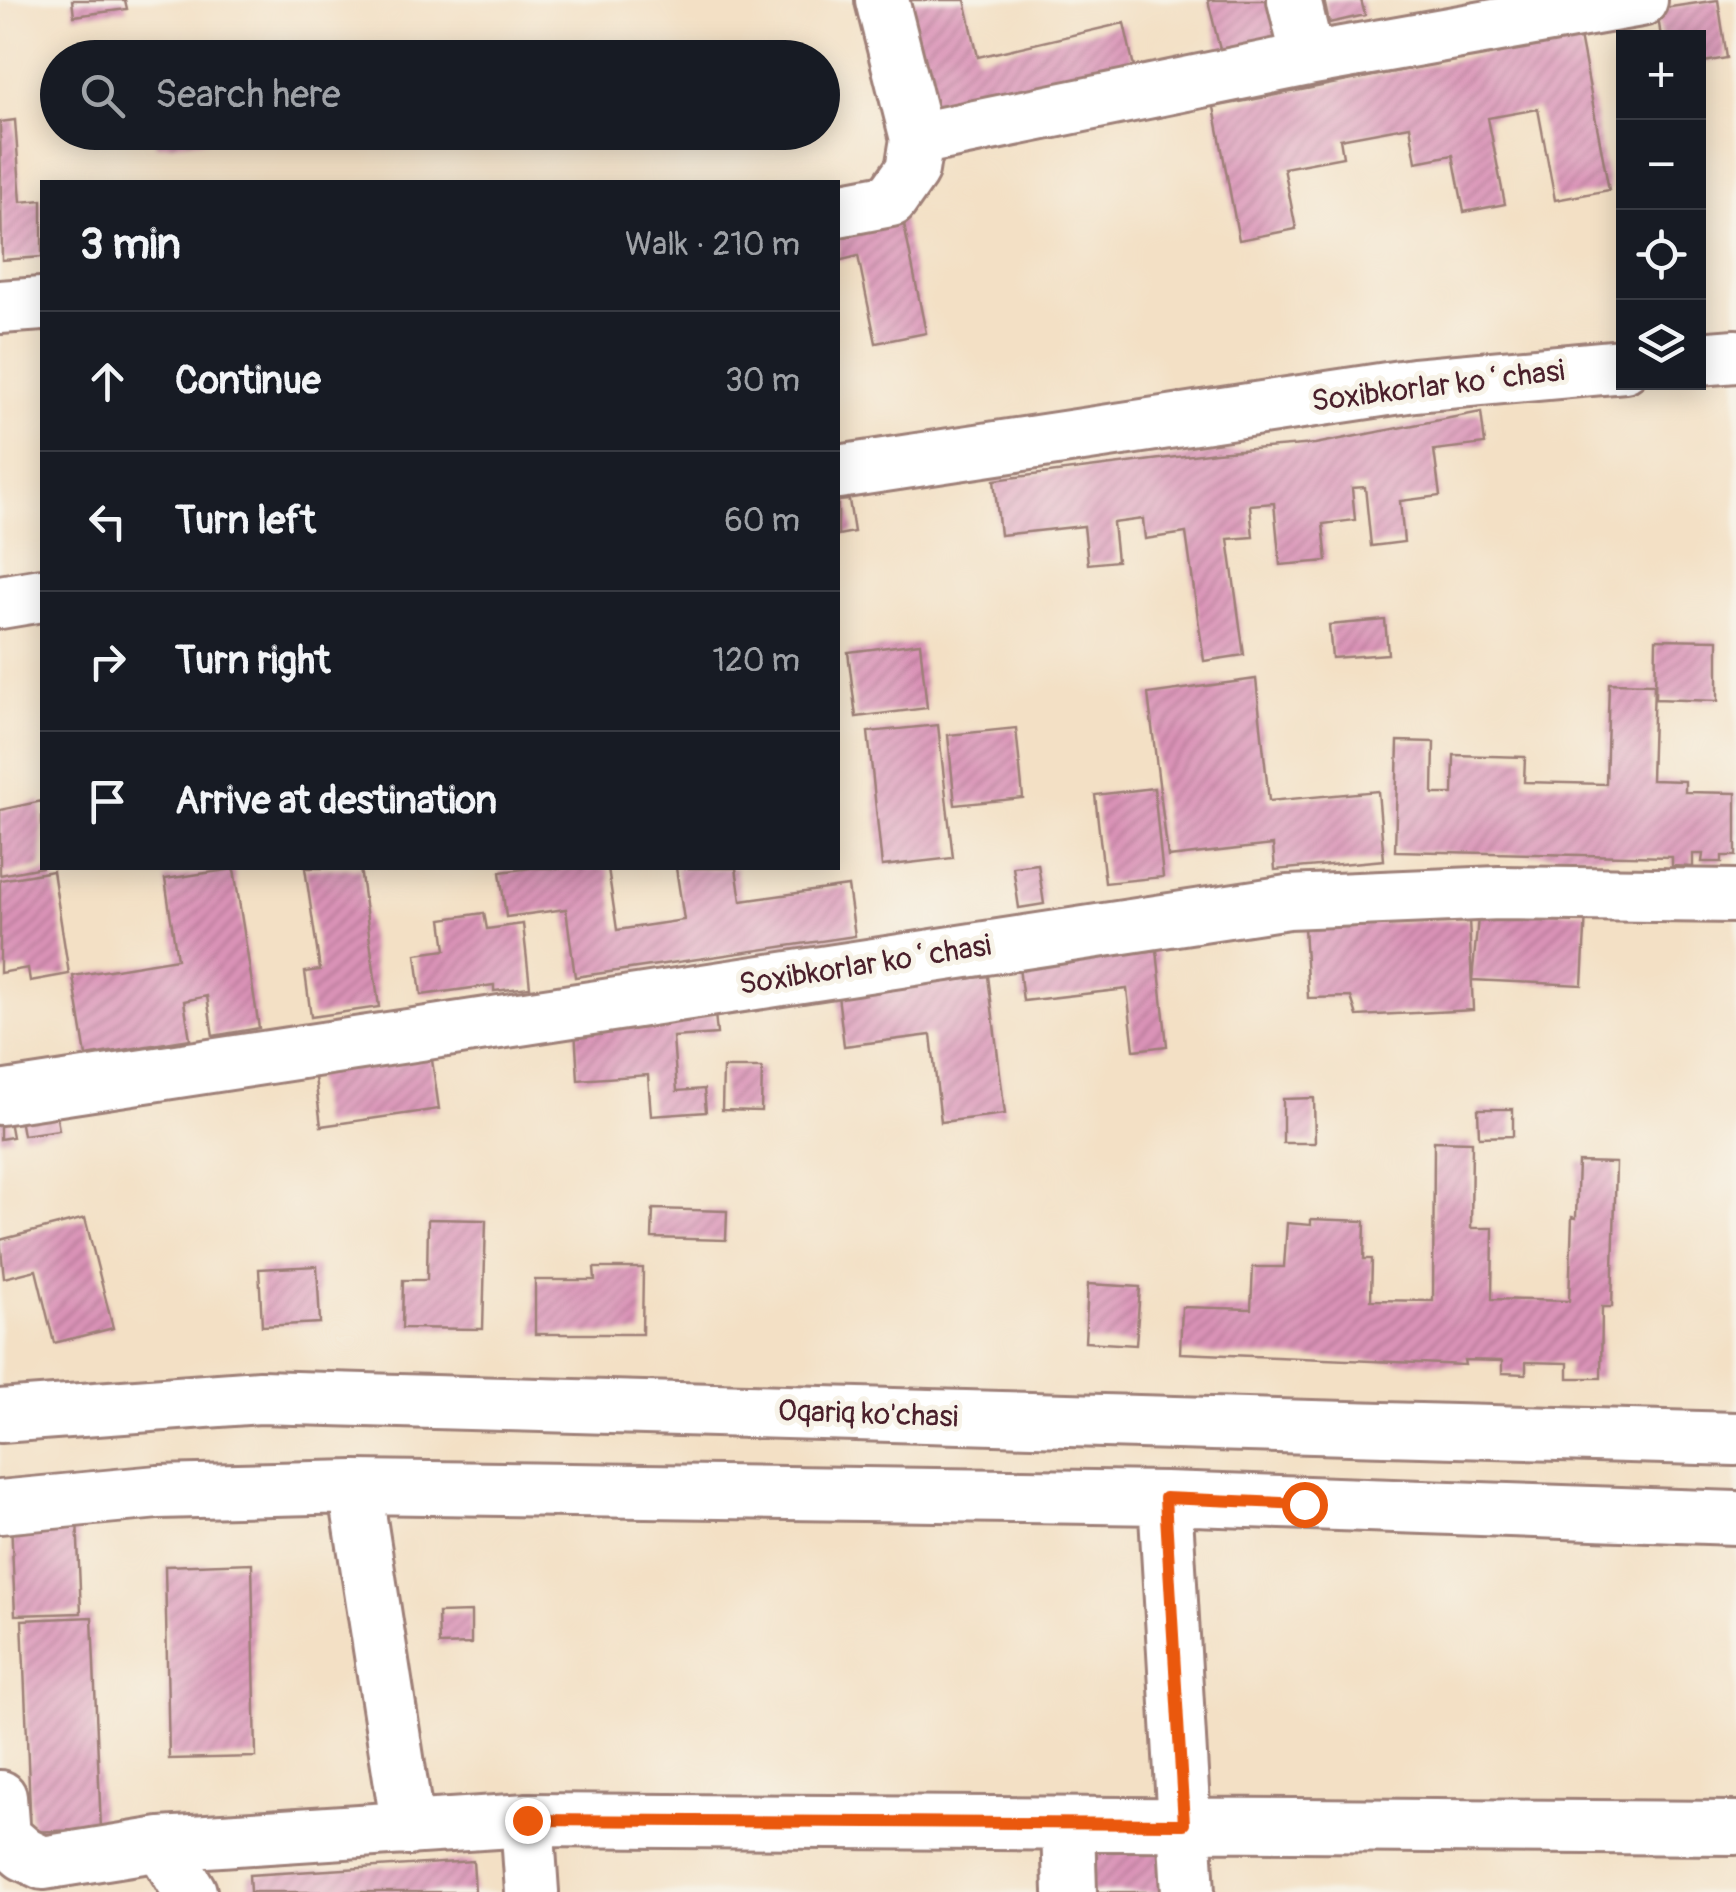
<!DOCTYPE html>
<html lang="en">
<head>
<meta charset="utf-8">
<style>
	:root { --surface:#171b24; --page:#242831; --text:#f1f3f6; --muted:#9ea1a6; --line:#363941 }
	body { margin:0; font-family:Pangolin,sans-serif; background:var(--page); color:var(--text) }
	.controls { position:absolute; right:30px; top:30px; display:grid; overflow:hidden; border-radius:0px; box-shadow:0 5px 25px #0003 }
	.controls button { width:90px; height:90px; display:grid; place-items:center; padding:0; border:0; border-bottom:2px solid var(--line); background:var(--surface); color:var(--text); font:50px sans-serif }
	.stop { position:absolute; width:30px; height:30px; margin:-22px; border:8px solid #ea580c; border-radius:50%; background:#fff }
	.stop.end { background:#ea580c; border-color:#fff; box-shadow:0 2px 10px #0008 }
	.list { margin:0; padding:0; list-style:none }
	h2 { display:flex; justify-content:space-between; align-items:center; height:130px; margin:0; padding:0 40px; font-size:42px }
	h2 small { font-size:32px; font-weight:400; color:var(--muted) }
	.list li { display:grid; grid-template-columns:65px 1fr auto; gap:30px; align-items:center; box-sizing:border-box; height:140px; padding:0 40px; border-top:2px solid var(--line) }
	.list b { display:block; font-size:38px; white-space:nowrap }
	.list em { font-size:32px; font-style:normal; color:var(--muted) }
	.icon { flex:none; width:55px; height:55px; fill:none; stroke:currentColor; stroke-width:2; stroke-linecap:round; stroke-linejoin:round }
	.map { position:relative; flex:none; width:1736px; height:1892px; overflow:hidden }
	.search { position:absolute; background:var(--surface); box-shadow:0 5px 25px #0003; left:40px; top:40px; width:800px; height:110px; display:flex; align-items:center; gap:25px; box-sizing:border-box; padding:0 35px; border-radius:55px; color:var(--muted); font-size:38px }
	.panel { position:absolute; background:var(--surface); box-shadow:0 5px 25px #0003; left:40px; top:180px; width:800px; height:690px; border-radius:0px }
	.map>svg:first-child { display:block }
	.building { fill:url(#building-hatch) }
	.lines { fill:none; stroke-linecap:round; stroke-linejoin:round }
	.minor-casing { stroke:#9e8078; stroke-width:58 }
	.minor { stroke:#fff; stroke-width:52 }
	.route { stroke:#ea580c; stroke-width:12 }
	.labels { text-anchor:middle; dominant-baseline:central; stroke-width:10; stroke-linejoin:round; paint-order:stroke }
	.street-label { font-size:30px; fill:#4a1f2b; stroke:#f7f3e8 }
</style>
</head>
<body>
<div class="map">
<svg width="1736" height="1892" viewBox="0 0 1736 1892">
	<defs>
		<pattern id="building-hatch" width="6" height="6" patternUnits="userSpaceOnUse" patternTransform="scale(2.5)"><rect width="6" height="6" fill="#da93b7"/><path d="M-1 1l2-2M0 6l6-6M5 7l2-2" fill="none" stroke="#b37795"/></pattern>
	</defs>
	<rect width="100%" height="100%" fill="#f7f3e8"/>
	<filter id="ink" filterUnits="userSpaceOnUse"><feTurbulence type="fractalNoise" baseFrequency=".01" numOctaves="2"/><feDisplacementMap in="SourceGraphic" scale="20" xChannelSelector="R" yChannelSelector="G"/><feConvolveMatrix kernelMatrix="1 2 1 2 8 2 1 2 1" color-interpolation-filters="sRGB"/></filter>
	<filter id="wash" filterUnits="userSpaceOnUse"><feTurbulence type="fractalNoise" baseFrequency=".0048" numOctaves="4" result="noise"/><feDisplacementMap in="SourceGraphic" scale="40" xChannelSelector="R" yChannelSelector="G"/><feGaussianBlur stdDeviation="2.25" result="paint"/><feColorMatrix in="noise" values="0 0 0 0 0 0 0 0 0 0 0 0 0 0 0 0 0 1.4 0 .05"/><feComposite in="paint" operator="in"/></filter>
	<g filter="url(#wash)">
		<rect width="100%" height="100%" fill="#f3e0c5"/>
		<g id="blocks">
			<!-- building -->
			<path class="building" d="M 72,0 L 125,0 L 127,9 L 74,16 Z
				M 902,0 L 965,0 L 978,57 L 1124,23 L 1134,67 L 929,115 Z
				M 1208,0 L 1271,0 L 1280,40 L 1221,54 Z
				M 1324,0 L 1361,0 L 1365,15 L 1329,23 Z
				M 1718,0 L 1727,58 L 1698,63 L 1698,38 L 1661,38 L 1657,9 Z
				M 1580,36 L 1609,190 L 1555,200 L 1538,109 L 1488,118 L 1505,204 L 1464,212 L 1453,155 L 1416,162 L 1410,126 L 1340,139 L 1343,157 L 1284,168 L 1296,229 L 1239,240 L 1214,107 Z
				M 15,120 L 21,202 L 42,200 L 42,257 L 2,260 L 0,122 Z
				M 154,132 L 241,132 L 242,135 L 156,146 Z
				M 901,210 L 926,333 L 876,343 L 858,256 L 838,261 L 838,223 Z
				M 1481,412 L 1485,444 L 1434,450 L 1440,496 L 1400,501 L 1404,542 L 1371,546 L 1365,487 L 1352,488 L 1355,520 L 1323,524 L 1327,561 L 1280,565 L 1274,503 L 1250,505 L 1253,537 L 1228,539 L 1244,655 L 1204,661 L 1186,533 L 1145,539 L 1143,519 L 1113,523 L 1117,561 L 1088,564 L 1084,526 L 1000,535 L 994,480 L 1216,452 L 1315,444 Z
				M 849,500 L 854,532 L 838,535 L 838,501 Z
				M 1385,620 L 1388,654 L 1332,658 L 1329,625 Z
				M 1656,639 L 1718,640 L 1718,701 L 1655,699 Z
				M 920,643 L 927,708 L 856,717 L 848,652 Z
				M 1256,679 L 1269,801 L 1378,791 L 1384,860 L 1275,870 L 1273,845 L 1168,857 L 1148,694 Z
				M 1609,683 L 1654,684 L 1651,780 L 1685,781 L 1685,792 L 1736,793 L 1736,856 L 1722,856 L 1722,862 L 1702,862 L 1703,854 L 1693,854 L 1693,867 L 1672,866 L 1672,857 L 1395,851 L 1398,741 L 1434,742 L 1433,794 L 1453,794 L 1454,755 L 1525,757 L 1524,782 L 1606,784 Z
				M 938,725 L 953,858 L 882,866 L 868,732 Z
				M 1016,728 L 1023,798 L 955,805 L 948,735 Z
				M 1154,788 L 1163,877 L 1105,883 L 1095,795 Z
				M 42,801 L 42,867 L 0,875 L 0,810 Z
				M 1038,864 L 1044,904 L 1019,908 L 1013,867 Z
				M 305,868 L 360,868 L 379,1007 L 311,1017 L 305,972 L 320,970 Z
				M 531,868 L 608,868 L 617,930 L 684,920 L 676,868 L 736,868 L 741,901 L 848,886 L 855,936 L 575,977 L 566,909 L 506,917 L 500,872 Z
				M 234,869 L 259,1028 L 213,1036 L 207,996 L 184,1001 L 190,1039 L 86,1056 L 73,976 L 177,959 L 165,879 Z
				M 53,871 L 69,974 L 30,981 L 28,968 L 0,973 L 0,880 Z
				M 1479,908 L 1586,912 L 1582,985 L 1472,980 Z
				M 484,913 L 487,929 L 523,924 L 530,987 L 494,991 L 494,985 L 421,995 L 416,954 L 446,950 L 442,919 Z
				M 1469,919 L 1473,1010 L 1357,1016 L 1351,997 L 1308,998 L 1304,926 Z
				M 1157,950 L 1167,1046 L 1134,1050 L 1127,989 L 1023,1001 L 1019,967 Z
				M 988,976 L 1005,1114 L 941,1122 L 931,1035 L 844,1046 L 838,995 Z
				M 715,1013 L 717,1034 L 673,1037 L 677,1091 L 704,1089 L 706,1112 L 651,1116 L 648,1075 L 578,1080 L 575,1028 Z
				M 431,1053 L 439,1109 L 321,1126 L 314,1069 Z
				M 723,1068 L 762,1068 L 761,1111 L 722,1110 Z
				M 1314,1098 L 1315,1143 L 1283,1143 L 1283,1099 Z
				M 54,1101 L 59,1130 L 23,1135 L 18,1107 Z
				M 6,1104 L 12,1137 L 0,1139 L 0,1105 Z
				M 1478,1109 L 1513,1109 L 1513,1136 L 1479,1137 Z
				M 1434,1141 L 1472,1142 L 1471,1228 L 1493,1228 L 1492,1299 L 1569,1301 L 1572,1217 L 1576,1218 L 1578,1162 L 1616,1163 L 1612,1307 L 1602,1307 L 1601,1378 L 1568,1378 L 1568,1363 L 1526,1362 L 1526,1374 L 1502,1373 L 1502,1361 L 1464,1360 L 1465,1365 L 1180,1353 L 1182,1307 L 1251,1309 L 1253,1267 L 1284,1267 L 1287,1223 L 1311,1225 L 1311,1219 L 1365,1221 L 1364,1259 L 1372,1259 L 1371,1300 L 1433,1301 Z
				M 653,1209 L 727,1211 L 726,1240 L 652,1238 Z
				M 85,1218 L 113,1328 L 54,1343 L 36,1270 L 4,1278 L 0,1240 Z
				M 428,1219 L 486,1220 L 483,1329 L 402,1328 L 403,1280 L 427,1280 Z
				M 317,1266 L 320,1323 L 262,1326 L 259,1269 Z
				M 594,1268 L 643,1268 L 642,1334 L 535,1334 L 535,1280 L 595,1280 Z
				M 1088,1284 L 1140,1287 L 1136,1345 L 1085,1342 Z
				M 77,1517 L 81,1613 L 15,1615 L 11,1520 Z
				M 252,1563 L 256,1757 L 169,1759 L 165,1566 Z
				M 471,1612 L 471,1644 L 439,1645 L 438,1613 Z
				M 92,1617 L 101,1829 L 31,1832 L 22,1620 Z
				M 1165,1841 L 1168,1892 L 1089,1892 L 1087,1846 Z
				M 473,1861 L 475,1892 L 250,1892 L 249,1875 Z"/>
		</g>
	</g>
	<g filter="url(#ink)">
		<use href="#blocks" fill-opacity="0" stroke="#9e8078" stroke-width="2.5"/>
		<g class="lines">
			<defs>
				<path id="minor" d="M 882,0 L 917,139 L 1308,59 L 1641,0
					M 1294,0 L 1308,59
					M 838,210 L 891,200 L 912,170 L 917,139
					M 0,307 L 42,304
					M 1698,359 L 1736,356
					M 838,472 L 1414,385 L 1624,366
					M 0,602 L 42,595
					M 0,1098 L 1288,902 L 1499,893 L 1736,896
					M 0,1416 L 260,1397 L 1736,1439
					M 355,1487 L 408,1829
					M 1165,1498 L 1188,1892
					M 0,1507 L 158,1492 L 355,1487 L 1165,1498 L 1736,1518
					M 0,1797 L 3,1836 L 24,1854 L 43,1863 L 161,1844 L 527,1820 L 1736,1828
					M 527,1820 L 532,1892
					M 1068,1825 L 1070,1892
					M 161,1844 L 190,1892"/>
			</defs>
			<!-- minor casing -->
			<use href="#minor" class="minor-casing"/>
			<!-- minor -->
			<use href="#minor" class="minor"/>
		</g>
	</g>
	<g class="lines" filter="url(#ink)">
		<!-- route -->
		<path class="route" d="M 527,1820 L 1184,1824 L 1165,1498 L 1304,1504"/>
	</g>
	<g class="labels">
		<!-- street labels -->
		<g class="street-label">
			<text transform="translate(1438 386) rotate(-7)">Soxibkorlar koʻchasi</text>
			<text transform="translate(865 965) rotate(-9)">Soxibkorlar koʻchasi</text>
			<text transform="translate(868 1414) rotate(2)">Oqariq ko'chasi</text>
		</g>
	</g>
</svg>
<div class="controls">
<button>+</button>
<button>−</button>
<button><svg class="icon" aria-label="locate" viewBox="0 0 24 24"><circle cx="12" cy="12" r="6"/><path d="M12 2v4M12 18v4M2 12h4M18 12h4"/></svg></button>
<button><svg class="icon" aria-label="layers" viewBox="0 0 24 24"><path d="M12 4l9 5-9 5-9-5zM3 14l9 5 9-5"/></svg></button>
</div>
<div class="stop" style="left:1304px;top:1504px"></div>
<div class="stop end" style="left:527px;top:1820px"></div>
<div class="search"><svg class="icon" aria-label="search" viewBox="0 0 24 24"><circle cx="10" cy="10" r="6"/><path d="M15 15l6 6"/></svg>Search here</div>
<section class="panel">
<h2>3 min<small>Walk · 210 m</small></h2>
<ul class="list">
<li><svg class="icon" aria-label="ahead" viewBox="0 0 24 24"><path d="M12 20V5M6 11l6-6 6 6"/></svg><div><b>Continue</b></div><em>30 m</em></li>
<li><svg class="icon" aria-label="left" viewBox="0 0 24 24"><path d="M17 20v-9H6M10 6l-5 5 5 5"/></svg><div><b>Turn left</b></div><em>60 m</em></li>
<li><svg class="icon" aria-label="right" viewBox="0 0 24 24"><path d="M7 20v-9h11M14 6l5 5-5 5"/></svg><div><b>Turn right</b></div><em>120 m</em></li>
<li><svg class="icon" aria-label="arrive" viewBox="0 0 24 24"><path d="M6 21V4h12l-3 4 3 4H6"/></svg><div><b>Arrive at destination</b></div></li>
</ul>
</section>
</div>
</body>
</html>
